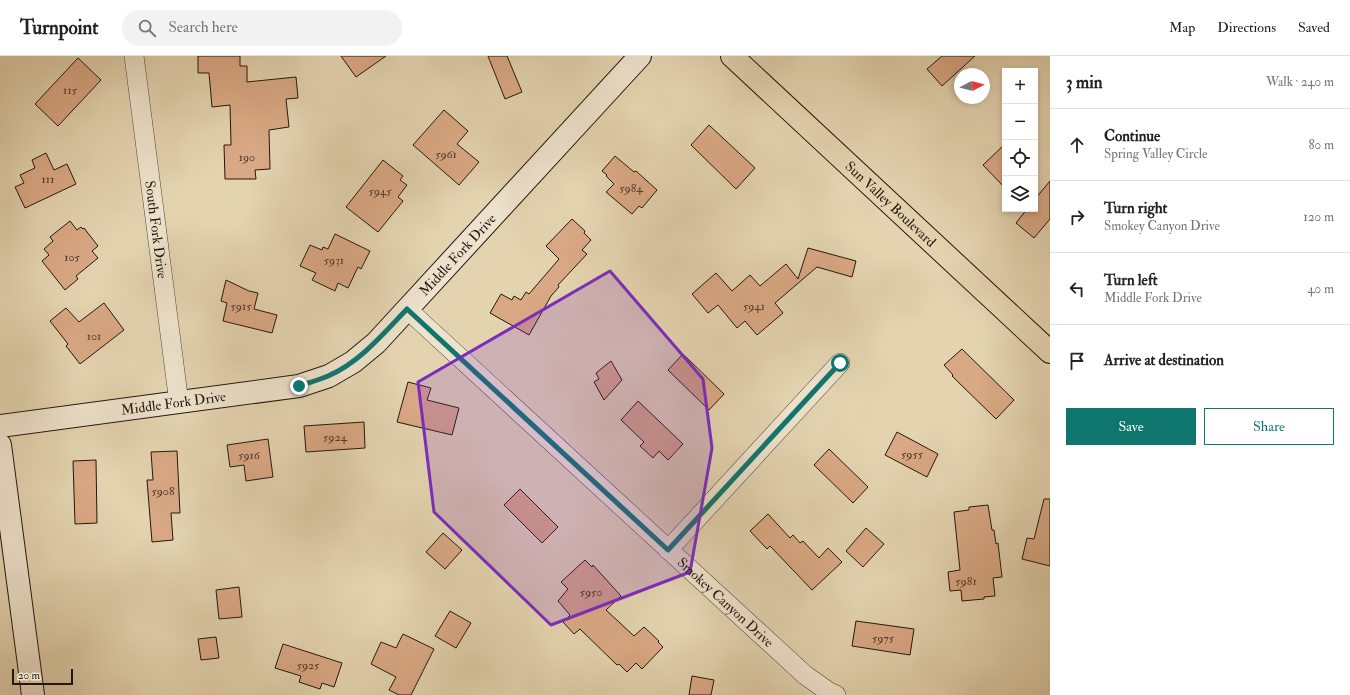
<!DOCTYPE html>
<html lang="en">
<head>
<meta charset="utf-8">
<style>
	:root { --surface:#fff; --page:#f2f2f2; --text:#222; --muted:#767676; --line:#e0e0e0; --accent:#0f766e }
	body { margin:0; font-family:"IM FELL Double Pica",serif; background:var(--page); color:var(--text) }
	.controls { position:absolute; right:12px; top:12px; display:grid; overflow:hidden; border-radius:0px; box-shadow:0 2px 6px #0003 }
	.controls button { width:36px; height:36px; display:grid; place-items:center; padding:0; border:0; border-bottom:1px solid var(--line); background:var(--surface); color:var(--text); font:20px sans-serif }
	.compass { position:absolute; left:954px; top:12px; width:36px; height:36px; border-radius:50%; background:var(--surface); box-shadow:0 2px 6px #0003; rotate:83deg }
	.scale { position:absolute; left:12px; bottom:10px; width:61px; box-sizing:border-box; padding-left:4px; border:2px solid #251610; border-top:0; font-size:11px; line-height:14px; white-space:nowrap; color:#251610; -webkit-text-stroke:3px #ede2cb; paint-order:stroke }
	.stop { position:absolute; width:12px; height:12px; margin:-9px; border:3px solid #0f766e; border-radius:50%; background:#fff }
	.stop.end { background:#0f766e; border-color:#fff; box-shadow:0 1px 4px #0008 }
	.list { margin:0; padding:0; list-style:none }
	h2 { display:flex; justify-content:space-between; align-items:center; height:52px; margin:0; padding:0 16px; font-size:17px }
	h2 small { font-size:13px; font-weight:400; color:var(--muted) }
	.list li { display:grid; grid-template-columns:26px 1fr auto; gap:12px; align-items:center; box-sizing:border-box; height:72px; padding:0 16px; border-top:1px solid var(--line) }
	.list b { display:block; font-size:15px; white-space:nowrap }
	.list p { margin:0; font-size:13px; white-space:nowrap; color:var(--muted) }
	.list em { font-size:13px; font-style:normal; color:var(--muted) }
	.actions { display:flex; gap:8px; padding:12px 16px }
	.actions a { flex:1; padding:9px 0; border:1px solid var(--accent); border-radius:0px; text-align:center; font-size:14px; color:var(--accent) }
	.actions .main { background:var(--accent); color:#fff }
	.icon { flex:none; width:22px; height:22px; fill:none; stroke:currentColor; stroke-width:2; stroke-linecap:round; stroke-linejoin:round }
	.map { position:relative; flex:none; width:1050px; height:639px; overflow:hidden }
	header { display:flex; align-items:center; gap:24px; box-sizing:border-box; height:56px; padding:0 20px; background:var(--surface); border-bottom:1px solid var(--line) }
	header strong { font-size:19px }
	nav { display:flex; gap:22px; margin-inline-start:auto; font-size:14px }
	.search { width:280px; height:36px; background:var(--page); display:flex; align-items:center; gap:10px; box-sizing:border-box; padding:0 14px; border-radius:22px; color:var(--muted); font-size:15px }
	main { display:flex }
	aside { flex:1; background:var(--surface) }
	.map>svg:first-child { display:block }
	.building { fill:#d9a884; stroke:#251610 }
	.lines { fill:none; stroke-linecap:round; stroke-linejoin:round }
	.street-casing { stroke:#544538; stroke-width:20 }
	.secondary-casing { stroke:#251610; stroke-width:24 }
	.primary-casing { stroke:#251610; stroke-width:24 }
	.street { stroke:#ede2cb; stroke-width:19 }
	.secondary { stroke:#ede2cb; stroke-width:22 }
	.primary { stroke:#e3d3af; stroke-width:22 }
	.route { stroke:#0f766e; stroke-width:5 }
	.marked { fill:#7b2cbf; fill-opacity:0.2; stroke:#7b2cbf; stroke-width:3; stroke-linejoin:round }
	.labels { text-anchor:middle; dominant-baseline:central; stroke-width:3; stroke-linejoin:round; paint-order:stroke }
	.number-label { font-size:12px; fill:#523a2d }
	.street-label { font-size:14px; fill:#251610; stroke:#ede2cb }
</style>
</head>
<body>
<header>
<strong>Turnpoint</strong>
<div class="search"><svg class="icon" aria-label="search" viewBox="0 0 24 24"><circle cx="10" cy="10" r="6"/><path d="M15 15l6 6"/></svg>Search here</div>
<nav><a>Map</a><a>Directions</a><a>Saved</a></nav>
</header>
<main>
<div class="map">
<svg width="1050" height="639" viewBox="0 0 1050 639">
	<rect width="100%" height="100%" fill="#e3d3af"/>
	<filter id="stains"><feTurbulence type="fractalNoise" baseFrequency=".005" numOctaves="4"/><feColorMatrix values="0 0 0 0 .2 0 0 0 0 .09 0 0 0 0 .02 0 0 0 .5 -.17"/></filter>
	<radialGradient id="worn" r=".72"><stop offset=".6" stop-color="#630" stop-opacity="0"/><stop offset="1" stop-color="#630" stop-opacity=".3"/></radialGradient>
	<!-- building -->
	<path class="building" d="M 198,0 L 240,0 L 240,10 L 247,10 L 247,26 L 296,21 L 298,42 L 286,43 L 289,71 L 269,74 L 270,113 L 255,114 L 256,123 L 225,123 L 224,89 L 231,89 L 230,49 L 212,51 L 209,17 L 198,17 Z
		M 341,0 L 386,0 L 356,21 Z
		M 488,0 L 507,0 L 522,36 L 505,43 Z
		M 942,0 L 975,0 L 942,30 L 927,13 Z
		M 78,2 L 101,24 L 58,70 L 35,48 Z
		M 444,54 L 468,75 L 457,88 L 479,106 L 459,129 L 413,89 Z
		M 709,69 L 755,112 L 736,133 L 691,89 Z
		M 1005,88 L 1005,132 L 983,109 Z
		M 46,97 L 54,114 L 67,108 L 76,128 L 25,152 L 15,131 L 24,127 L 20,119 L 35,112 L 32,104 Z
		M 615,100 L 634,116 L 636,115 L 657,134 L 642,152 L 639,150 L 632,158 L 606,136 L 614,128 L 606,120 L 607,119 L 602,115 Z
		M 383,104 L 403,120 L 400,124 L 407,129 L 398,141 L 403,145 L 378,176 L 346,151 Z
		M 1050,125 L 1050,163 L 1034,182 L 1016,167 L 1027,153 L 1035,153 L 1035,143 Z
		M 572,163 L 585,175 L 584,177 L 591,184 L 582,194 L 587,198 L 558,229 L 559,231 L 551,240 L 529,279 L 490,257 L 501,238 L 512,244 L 514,240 L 521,244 L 526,236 L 529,238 L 559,203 L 546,190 Z
		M 70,165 L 77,174 L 81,171 L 83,173 L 84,172 L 98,190 L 92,195 L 98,202 L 76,220 L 78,223 L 65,234 L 42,205 L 49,199 L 44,193 L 53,185 L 50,181 Z
		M 335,178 L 370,195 L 361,213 L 358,211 L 348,232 L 338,227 L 335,235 L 312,224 L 316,217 L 300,210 L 310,189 L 322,194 L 323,191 L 328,193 Z
		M 808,192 L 856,205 L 852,221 L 817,211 L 775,247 L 783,257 L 757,279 L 745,265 L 737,272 L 718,249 L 708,257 L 692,238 L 716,217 L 732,235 L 750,219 L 760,230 L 786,208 L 798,223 Z
		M 226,224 L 249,235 L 258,237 L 254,253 L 277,259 L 272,277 L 223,265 L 227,247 L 221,245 Z
		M 104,247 L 124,274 L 80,308 L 66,290 L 68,288 L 50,265 L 66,252 L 79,266 Z
		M 962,293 L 1014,344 L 996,363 L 952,320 L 953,319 L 944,309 Z
		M 683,298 L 724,338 L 709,354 L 668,314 Z
		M 611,305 L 622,324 L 604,344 L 594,326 L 599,323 L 596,317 Z
		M 408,326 L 431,332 L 427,344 L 459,352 L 452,379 L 397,366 Z
		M 638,345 L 683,388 L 668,404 L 659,395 L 653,402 L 640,390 L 644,386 L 621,364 Z
		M 364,366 L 365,392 L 306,396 L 304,370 Z
		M 897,376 L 938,398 L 927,421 L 885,399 Z
		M 268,383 L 273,421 L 246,425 L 244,409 L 230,411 L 227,389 Z
		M 829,393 L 868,431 L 853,447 L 814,409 Z
		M 177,395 L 180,457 L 171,457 L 173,484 L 152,486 L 147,424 L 153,424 L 151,396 Z
		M 96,404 L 97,467 L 75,468 L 73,405 Z
		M 520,433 L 558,471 L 542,487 L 504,449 Z
		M 1044,443 L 1050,443 L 1050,510 L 1022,503 L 1027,482 L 1034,483 Z
		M 988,449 L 992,474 L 994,474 L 996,488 L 998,487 L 1002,521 L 993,522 L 995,540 L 984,541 L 984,543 L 962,545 L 961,534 L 950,535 L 948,516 L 960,514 L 954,456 L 969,454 L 969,451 Z
		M 768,458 L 790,482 L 793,479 L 800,487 L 803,485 L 819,502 L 828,492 L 842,506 L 812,534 L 770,490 L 767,493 L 750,475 Z
		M 866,472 L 884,488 L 863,511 L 846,495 Z
		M 443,477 L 462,494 L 445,513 L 426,496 Z
		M 585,504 L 592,511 L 593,509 L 621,540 L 606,554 L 634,580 L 644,571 L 659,585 L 658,586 L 663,591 L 642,613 L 636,607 L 627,616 L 619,608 L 617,609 L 580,573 L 574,578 L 563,566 L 570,559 L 558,545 L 568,533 L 561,526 Z
		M 239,531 L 242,561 L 219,563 L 216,534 Z
		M 450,555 L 471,567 L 456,592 L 435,580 Z
		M 856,565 L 914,573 L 910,599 L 852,590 Z
		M 403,578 L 434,593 L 411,639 L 399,639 L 389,634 L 396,621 L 371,608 L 381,586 L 396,592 Z
		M 216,581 L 219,602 L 201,604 L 198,583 Z
		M 283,588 L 342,607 L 334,631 L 322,627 L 320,633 L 299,626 L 301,620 L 275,612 Z
		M 692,620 L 714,624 L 711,639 L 689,639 Z"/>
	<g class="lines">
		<defs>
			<g id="street">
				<path id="s1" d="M 134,0 L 179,347"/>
				<path id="s2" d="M 407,253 L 805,619 L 829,636 L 836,639"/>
				<path d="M 668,494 L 840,307"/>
			</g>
			<g id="secondary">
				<path id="s3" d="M 0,370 L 299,330 L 329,320 L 353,306 L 376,287 L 640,0"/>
				<path d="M 0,389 L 33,639"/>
			</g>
			<g id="primary">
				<path id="s4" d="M 732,0 L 1050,296"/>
			</g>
		</defs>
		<!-- street casing -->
		<use href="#street" class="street-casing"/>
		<!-- secondary casing -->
		<use href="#secondary" class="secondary-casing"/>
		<!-- primary casing -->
		<use href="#primary" class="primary-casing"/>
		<!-- street -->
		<use href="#street" class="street"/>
		<!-- secondary -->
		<use href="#secondary" class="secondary"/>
		<!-- primary -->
		<use href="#primary" class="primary"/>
	</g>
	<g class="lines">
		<!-- route -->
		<path class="route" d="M 299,330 C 308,327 319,324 328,320 C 360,306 383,278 407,253 L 668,494 L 840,307"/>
	</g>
	<!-- marked area -->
	<path class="marked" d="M 610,215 L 703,323 L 712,392 L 690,516 L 551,569 L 434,456 L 418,326 Z"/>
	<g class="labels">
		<!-- number labels -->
		<g class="number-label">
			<text x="70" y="34">115</text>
			<text x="446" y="98">5961</text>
			<text x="247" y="101">190</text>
			<text x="48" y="123">111</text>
			<text x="631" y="132">5984</text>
			<text x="380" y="135">5945</text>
			<text x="72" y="201">105</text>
			<text x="334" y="204">5931</text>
			<text x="241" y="250">5915</text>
			<text x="754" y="250">5941</text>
			<text x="94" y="280">101</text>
			<text x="335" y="381">5924</text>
			<text x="912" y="398">5955</text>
			<text x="249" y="399">5916</text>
			<text x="163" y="435">5908</text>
			<text x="966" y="525">5981</text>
			<text x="591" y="536">5950</text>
			<text x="883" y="582">5975</text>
			<text x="308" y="609">5925</text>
		</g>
		<!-- street labels -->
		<g class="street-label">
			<text stroke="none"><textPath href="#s4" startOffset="217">Sun Valley Boulevard</textPath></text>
			<text stroke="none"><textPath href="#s1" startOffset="175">South Fork Drive</textPath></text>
			<text stroke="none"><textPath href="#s3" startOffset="511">Middle Fork Drive</textPath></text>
			<text stroke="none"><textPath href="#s3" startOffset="175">Middle Fork Drive</textPath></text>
			<text stroke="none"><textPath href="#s2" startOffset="433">Smokey Canyon Drive</textPath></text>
		</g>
	</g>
	<rect width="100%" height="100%" filter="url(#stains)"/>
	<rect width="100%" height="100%" fill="url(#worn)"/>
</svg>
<div class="controls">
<button>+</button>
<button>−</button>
<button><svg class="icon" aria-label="locate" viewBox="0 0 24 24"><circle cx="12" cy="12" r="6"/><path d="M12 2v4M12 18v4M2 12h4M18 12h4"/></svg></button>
<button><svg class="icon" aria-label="layers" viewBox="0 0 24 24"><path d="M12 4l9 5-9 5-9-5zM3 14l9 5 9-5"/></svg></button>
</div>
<svg class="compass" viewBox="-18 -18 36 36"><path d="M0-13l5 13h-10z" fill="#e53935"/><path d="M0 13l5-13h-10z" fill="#767676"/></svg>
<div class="scale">20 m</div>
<div class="stop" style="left:840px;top:307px"></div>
<div class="stop end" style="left:299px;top:330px"></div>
</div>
<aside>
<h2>3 min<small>Walk · 240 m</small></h2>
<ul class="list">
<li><svg class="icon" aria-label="ahead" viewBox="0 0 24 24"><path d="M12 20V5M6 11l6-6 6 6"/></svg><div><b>Continue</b><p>Spring Valley Circle</p></div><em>80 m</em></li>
<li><svg class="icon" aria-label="right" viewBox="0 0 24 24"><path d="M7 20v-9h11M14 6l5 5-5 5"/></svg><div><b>Turn right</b><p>Smokey Canyon Drive</p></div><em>120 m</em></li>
<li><svg class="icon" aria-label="left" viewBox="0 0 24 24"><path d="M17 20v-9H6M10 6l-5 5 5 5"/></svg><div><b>Turn left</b><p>Middle Fork Drive</p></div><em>40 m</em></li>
<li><svg class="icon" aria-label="arrive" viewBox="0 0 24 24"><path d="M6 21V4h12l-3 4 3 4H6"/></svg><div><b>Arrive at destination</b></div></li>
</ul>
<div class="actions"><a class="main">Save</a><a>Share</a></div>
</aside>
</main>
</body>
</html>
